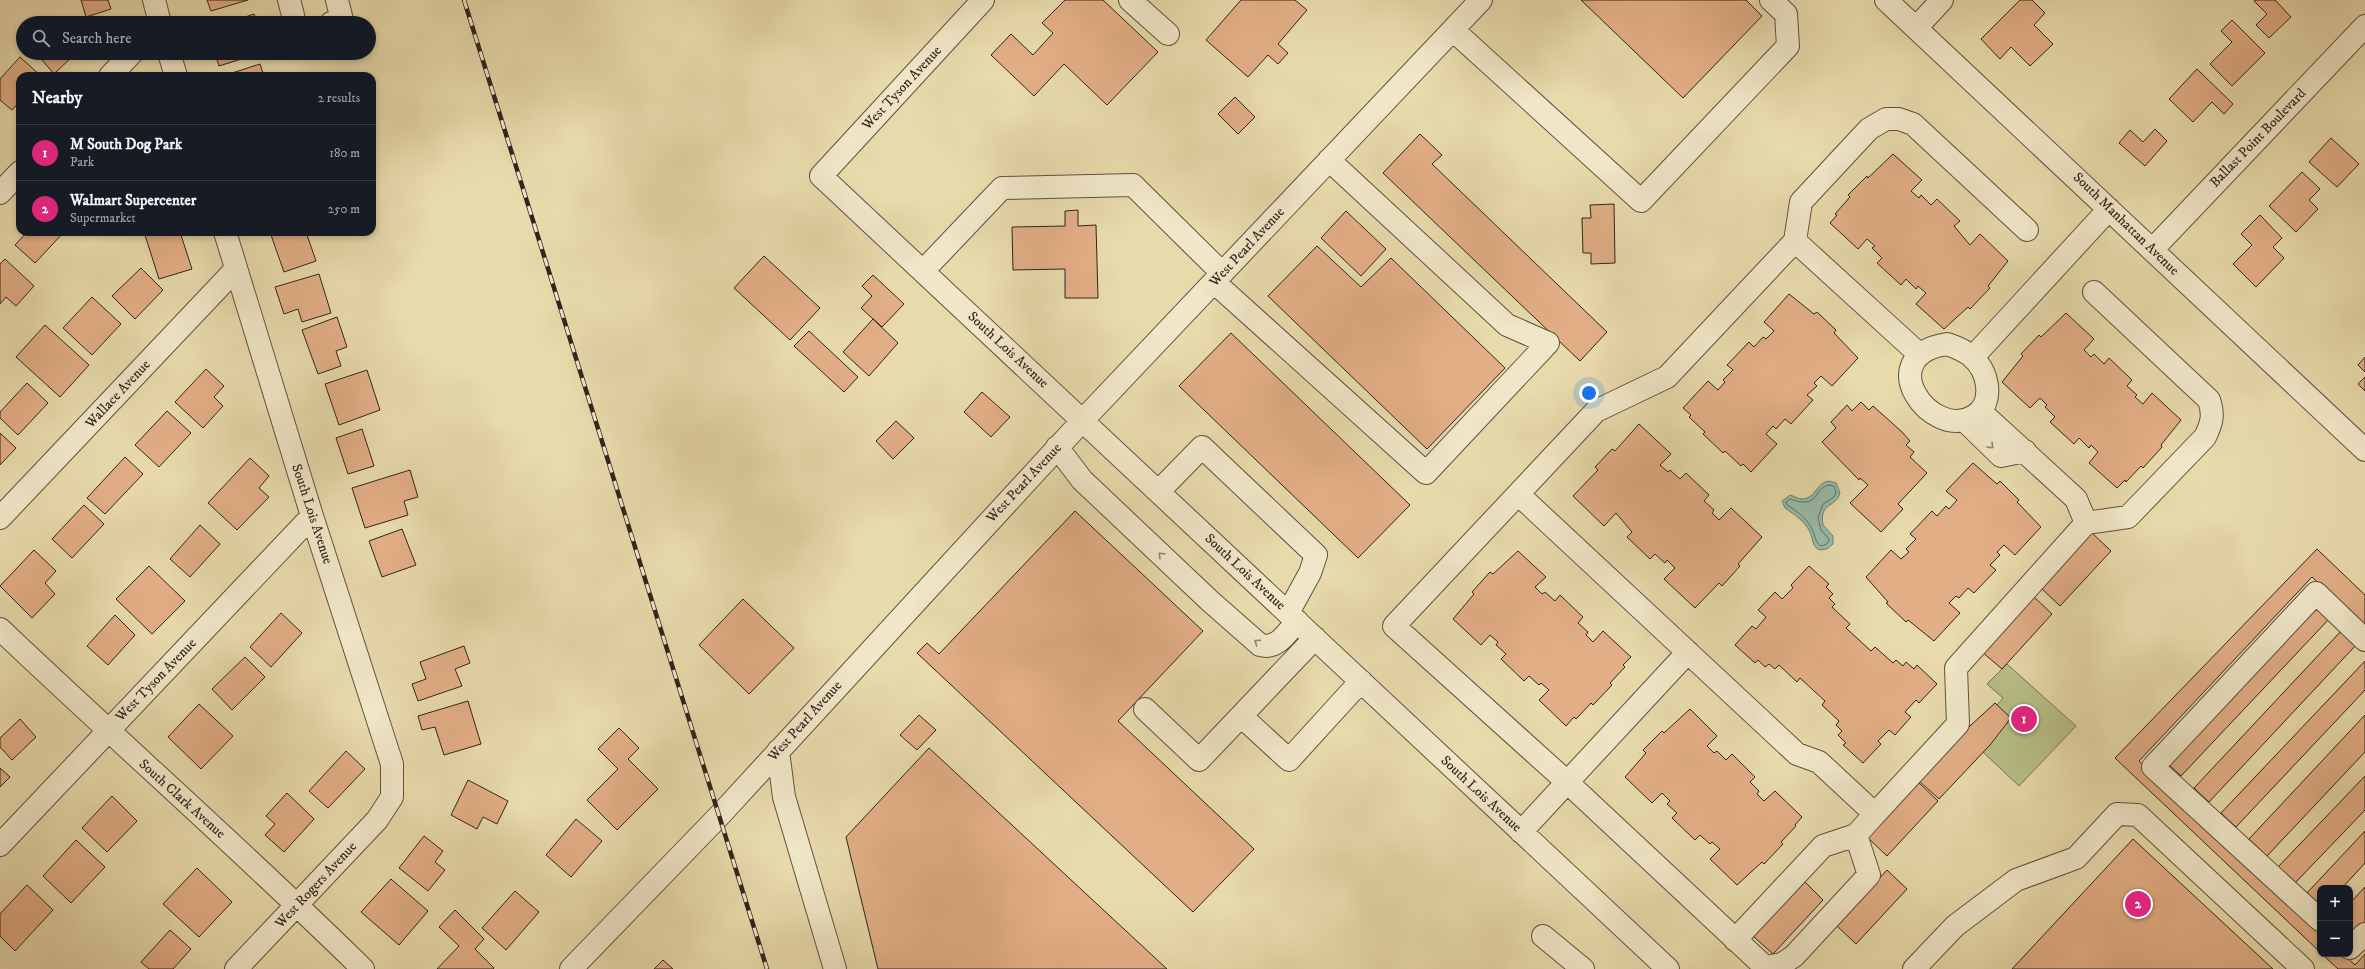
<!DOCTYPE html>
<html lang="en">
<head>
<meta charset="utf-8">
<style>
	:root { --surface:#171b24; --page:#20242c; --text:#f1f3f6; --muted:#9ea1a6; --line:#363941; --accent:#db2777 }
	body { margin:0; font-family:"IM FELL DW Pica",serif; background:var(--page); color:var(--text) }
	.controls { position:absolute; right:12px; bottom:12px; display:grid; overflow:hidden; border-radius:8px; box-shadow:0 2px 6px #0003 }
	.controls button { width:36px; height:36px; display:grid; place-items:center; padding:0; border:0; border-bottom:1px solid var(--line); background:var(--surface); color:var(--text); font:20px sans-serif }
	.you { position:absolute; left:1589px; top:393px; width:14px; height:14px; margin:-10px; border:3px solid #fff; border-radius:50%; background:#1a73e8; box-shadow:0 0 0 6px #1a73e833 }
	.badge { display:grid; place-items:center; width:26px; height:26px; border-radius:50%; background:var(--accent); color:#fff; font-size:13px; font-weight:700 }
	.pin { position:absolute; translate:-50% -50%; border:2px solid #fff; box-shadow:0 1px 4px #0006 }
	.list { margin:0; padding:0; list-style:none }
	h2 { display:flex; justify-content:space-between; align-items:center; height:52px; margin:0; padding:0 16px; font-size:17px }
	h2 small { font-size:13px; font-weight:400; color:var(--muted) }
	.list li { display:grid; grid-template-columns:26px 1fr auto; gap:12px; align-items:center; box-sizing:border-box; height:56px; padding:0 16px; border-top:1px solid var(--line) }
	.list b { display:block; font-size:15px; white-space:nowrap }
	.list p { margin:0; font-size:13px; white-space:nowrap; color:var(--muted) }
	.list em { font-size:13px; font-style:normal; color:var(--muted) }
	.icon { flex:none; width:22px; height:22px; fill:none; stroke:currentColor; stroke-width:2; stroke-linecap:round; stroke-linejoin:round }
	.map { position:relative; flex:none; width:2365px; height:969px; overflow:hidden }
	.search { position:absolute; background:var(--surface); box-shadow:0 2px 6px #0003; left:16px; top:16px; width:360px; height:44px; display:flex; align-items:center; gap:10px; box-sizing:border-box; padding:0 14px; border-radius:22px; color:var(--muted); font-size:15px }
	.panel { position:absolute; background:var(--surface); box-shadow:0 2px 6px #0003; left:16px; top:72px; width:360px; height:164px; border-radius:12px }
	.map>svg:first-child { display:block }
	.green { fill:#b8bf88; stroke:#747253 }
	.water { fill:#97bbaa; stroke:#6e7f72 }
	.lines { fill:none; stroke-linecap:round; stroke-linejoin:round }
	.shore { stroke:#647064; stroke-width:1 }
	.building { fill:#e2ae85; stroke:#30241e }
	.minor-casing { stroke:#5e5241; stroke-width:24 }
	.minor { stroke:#f0e7c8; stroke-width:22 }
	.rail-casing { stroke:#30241e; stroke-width:4.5 }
	.rail { stroke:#f0e7c8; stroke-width:3; stroke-dasharray:9; stroke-linecap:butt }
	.oneway { stroke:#908673 }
	.labels { text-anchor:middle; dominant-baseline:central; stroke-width:3; stroke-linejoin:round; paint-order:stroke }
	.street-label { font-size:14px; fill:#30241e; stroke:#f0e7c8 }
</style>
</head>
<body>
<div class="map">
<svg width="2365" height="969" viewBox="0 0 2365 969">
	<rect width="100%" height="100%" fill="#e8daab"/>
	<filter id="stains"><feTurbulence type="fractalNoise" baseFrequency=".005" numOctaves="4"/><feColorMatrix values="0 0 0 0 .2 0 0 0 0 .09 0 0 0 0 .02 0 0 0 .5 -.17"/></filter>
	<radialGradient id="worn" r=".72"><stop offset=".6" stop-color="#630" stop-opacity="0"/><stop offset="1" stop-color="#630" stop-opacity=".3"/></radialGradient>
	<!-- green -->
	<path class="green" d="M 2007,664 L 2076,726 L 2019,786 L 1983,752 L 1986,712 L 1995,703 L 1997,705 L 2003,698 L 1987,684 Z"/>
	<!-- water -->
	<path class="water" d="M 1829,481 L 1836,483 L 1840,493 C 1836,508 1819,502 1823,525 L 1833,536 L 1833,544 L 1827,549 L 1820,550 C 1812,547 1813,539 1810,532 C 1804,520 1795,515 1785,508 L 1782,501 L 1790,495 C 1794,496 1798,499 1803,499 C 1816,498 1817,482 1829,481 Z"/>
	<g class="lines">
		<!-- shore -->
		<path class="shore" d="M 1829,485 L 1834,486 L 1836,493 L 1834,497 L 1823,504 L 1818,518 L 1821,530 L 1829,539 L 1827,544 L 1821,546 C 1815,543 1815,533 1811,527 C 1805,517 1797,511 1787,505 L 1786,502 L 1790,499 C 1821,510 1812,488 1829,485 Z"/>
	</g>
	<!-- building -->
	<path class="building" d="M 81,0 L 108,0 L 111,9 L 86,17 Z
		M 207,0 L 248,0 L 211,11 Z
		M 1065,0 L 1103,0 L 1158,52 L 1107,105 L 1064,64 L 1034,96 L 991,55 L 1011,34 L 1033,55 L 1053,33 L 1042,23 Z
		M 1241,0 L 1295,0 L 1307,10 L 1278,44 L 1288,53 L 1278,64 L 1268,55 L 1248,77 L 1206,40 Z
		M 1581,0 L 1746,0 L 1762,16 L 1683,98 Z
		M 2020,0 L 2032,0 L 2045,13 L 2034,25 L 2053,44 L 2030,66 L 2011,47 L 2000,59 L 1981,39 Z
		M 2256,0 L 2275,0 L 2291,17 L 2269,38 L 2256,25 L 2267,14 L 2254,1 Z
		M 254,14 L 257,23 L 227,23 Z
		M 2232,20 L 2265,53 L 2232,86 L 2210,64 L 2232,42 L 2221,31 Z
		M 36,53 L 76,53 L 54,74 Z
		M 215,53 L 250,53 L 251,56 L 219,66 Z
		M 20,57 L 41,76 L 20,76 L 20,101 L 12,110 L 0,100 L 0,79 Z
		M 260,64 L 264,76 L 230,76 L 229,74 Z
		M 2197,69 L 2233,104 L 2224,114 L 2212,102 L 2193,122 L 2169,99 Z
		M 1235,97 L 1255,117 L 1238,134 L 1218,114 Z
		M 2155,129 L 2167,141 L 2145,166 L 2119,143 L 2130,130 L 2143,142 Z
		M 1420,134 L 1442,155 L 1432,164 L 1607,332 L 1580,361 L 1383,173 Z
		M 2331,138 L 2359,164 L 2337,187 L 2309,162 Z
		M 1893,154 L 1922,180 L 1911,191 L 1919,198 L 1921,195 L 1931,205 L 1937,199 L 1960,221 L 1954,226 L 1970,245 L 1980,234 L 2008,261 L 1988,286 L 1990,288 L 1970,309 L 1968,307 L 1944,329 L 1916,304 L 1926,293 L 1918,286 L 1916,289 L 1906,279 L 1901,285 L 1877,263 L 1882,258 L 1872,248 L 1875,246 L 1867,239 L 1858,249 L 1830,223 L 1837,215 L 1835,214 L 1850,197 L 1848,195 L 1867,176 L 1868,178 Z
		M 2302,172 L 2320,189 L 2309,200 L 2318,209 L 2296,232 L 2269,206 Z
		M 1614,204 L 1615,263 L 1591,264 L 1591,253 L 1583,253 L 1582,218 L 1591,218 L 1590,205 Z
		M 1078,210 L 1078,226 L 1096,225 L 1098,298 L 1065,298 L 1065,269 L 1013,270 L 1012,227 L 1065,226 L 1065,211 Z
		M 1346,211 L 1386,249 L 1361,276 L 1321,238 Z
		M 2260,215 L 2282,238 L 2273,247 L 2284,258 L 2256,287 L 2233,264 L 2252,245 L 2241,234 Z
		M 27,232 L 64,232 L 35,263 L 15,245 Z
		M 144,232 L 180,232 L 192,269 L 159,279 Z
		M 279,232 L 306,232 L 316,261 L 284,272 L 271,235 Z
		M 1317,246 L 1361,287 L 1391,258 L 1505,368 L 1427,449 L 1268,296 Z
		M 764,256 L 820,308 L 790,340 L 734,288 Z
		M 5,259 L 34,286 L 16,306 L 6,297 L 0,304 L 0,264 Z
		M 141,268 L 163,290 L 135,319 L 112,296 Z
		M 319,274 L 331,313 L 302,322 L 298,309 L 284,314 L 275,287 Z
		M 873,275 L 904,304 L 882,327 L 861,308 L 872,296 L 862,286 Z
		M 1789,294 L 1814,314 L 1817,312 L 1836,330 L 1834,333 L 1858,358 L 1832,386 L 1821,376 L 1814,383 L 1817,386 L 1807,395 L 1813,400 L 1791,424 L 1785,419 L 1776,429 L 1773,426 L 1766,434 L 1777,444 L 1751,472 L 1743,464 L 1741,466 L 1725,451 L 1723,453 L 1703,434 L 1705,432 L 1689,417 L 1691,415 L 1683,408 L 1708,381 L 1718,390 L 1725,382 L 1723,380 L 1733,370 L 1727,365 L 1749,342 L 1754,347 L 1763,337 L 1766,339 L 1774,331 L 1764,322 Z
		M 92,297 L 121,324 L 92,355 L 63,328 Z
		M 2066,313 L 2094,339 L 2084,350 L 2091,357 L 2094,354 L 2104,364 L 2109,358 L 2132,380 L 2127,386 L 2137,395 L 2135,397 L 2143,404 L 2152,393 L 2181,420 L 2161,445 L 2162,447 L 2143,468 L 2141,466 L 2126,482 L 2125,480 L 2117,488 L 2089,463 L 2098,452 L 2091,445 L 2089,448 L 2079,438 L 2074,444 L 2050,422 L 2055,417 L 2045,407 L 2047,405 L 2040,398 L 2030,408 L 2002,382 L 2023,356 L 2021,354 L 2039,335 L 2041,337 Z
		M 337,317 L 347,347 L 336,351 L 341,366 L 318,374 L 302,330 Z
		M 873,319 L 898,343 L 869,376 L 843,352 Z
		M 45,325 L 89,365 L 60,397 L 16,357 Z
		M 809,331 L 858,377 L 844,392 L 794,346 Z
		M 1231,333 L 1410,505 L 1358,558 L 1179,386 Z
		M 2365,357 L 2365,372 L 2358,365 Z
		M 206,369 L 224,386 L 214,397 L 223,406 L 203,428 L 175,402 Z
		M 367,370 L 380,410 L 339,425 L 325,384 Z
		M 2365,377 L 2365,391 L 2358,384 Z
		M 27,383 L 48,403 L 18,435 L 0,418 L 0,412 Z
		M 982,392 L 1010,417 L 991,437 L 964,412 Z
		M 1861,402 L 1869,410 L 1873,406 L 1902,432 L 1910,441 L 1906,445 L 1914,452 L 1910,457 L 1927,473 L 1898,504 L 1903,509 L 1881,532 L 1850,503 L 1868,485 L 1860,478 L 1859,480 L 1822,442 L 1836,428 L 1831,422 L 1847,405 L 1852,411 Z
		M 167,411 L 191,433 L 159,467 L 135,445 Z
		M 896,421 L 914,438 L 893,459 L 876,441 Z
		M 1639,424 L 1671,454 L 1660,465 L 1668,472 L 1670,470 L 1680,479 L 1686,473 L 1709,495 L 1704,501 L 1714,510 L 1712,513 L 1719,520 L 1731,508 L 1762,537 L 1738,564 L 1740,566 L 1722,586 L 1719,583 L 1695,608 L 1664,579 L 1675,568 L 1667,560 L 1665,563 L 1655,554 L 1650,559 L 1627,537 L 1632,532 L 1616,513 L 1604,526 L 1573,496 L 1598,470 L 1595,467 L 1612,449 L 1615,451 Z
		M 362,429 L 374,466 L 348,474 L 336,438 Z
		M 0,433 L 16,448 L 0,465 Z
		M 125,457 L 143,474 L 105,514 L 87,498 Z
		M 250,458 L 269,476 L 259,488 L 269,497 L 237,530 L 208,503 Z
		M 1973,463 L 1997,484 L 2000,481 L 2019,500 L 2017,502 L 2041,527 L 2015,555 L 2004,545 L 1997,552 L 2000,555 L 1990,565 L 1996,570 L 1974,593 L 1968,588 L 1959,598 L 1956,596 L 1949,603 L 1960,613 L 1934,641 L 1908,620 L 1906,622 L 1886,603 L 1888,602 L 1866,577 L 1891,550 L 1901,559 L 1909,552 L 1906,549 L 1916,539 L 1910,534 L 1932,511 L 1937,516 L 1946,506 L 1949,509 L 1957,500 L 1946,491 Z
		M 410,470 L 418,497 L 404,501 L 408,515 L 365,528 L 352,488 Z
		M 84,505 L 104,524 L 72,558 L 52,539 Z
		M 1075,511 L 1203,631 L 1118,721 L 1254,849 L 1193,912 L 917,653 L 927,643 L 939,654 Z
		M 200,525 L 220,544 L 190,577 L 170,559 Z
		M 402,529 L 416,565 L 382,577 L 369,541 Z
		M 2091,532 L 2111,551 L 2060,606 L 2040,587 Z
		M 2317,549 L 2365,595 L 2365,627 L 2312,577 L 2139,761 L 2320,932 L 2320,952 L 2115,758 Z
		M 34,550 L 56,571 L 45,583 L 55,594 L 32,618 L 0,586 Z
		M 1518,551 L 1546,577 L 1535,587 L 1542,594 L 1545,592 L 1555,601 L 1560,595 L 1583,617 L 1578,623 L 1588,632 L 1586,635 L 1593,642 L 1603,631 L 1631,657 L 1623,665 L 1625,667 L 1610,683 L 1612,685 L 1593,705 L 1591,703 L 1576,719 L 1574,717 L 1566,726 L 1539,700 L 1549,690 L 1541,683 L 1539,685 L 1529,676 L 1524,681 L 1501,659 L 1506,654 L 1496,645 L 1498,642 L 1490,635 L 1481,645 L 1453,619 L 1474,594 L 1472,592 L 1490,572 L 1493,574 Z
		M 149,566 L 185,601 L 152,634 L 116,599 Z
		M 1809,566 L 1829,584 L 1826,587 L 1833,594 L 1829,598 L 1835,604 L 1832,607 L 1850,624 L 1846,628 L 1871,651 L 1875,647 L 1893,663 L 1896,660 L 1903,666 L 1906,662 L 1914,669 L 1917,665 L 1937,684 L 1919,703 L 1916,700 L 1905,712 L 1911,717 L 1895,735 L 1889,730 L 1878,741 L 1881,744 L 1863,763 L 1843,745 L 1846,743 L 1838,735 L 1842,731 L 1836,725 L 1839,721 L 1822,705 L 1825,701 L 1800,678 L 1797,682 L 1779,665 L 1775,669 L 1769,664 L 1765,667 L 1758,660 L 1755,663 L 1735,645 L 1752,626 L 1756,629 L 1766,617 L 1758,610 L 1775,592 L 1782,599 L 1793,588 L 1791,585 Z
		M 2032,595 L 2052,614 L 2002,669 L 1981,651 Z
		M 743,599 L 794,648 L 749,694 L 699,645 Z
		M 2315,604 L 2330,618 L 2181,776 L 2166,762 Z
		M 281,613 L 302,633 L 271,667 L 250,647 Z
		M 115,615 L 135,635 L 108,665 L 87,646 Z
		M 2342,630 L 2357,644 L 2209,802 L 2194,788 Z
		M 464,646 L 470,663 L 455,669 L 462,686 L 418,701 L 412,684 L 426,679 L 420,662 Z
		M 245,657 L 265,677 L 232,710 L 212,689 Z
		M 2365,661 L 2365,690 L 2236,827 L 2221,813 Z
		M 468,701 L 481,744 L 444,755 L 435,727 L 422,730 L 418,716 Z
		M 1995,703 L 2011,718 L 1990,745 L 1939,799 L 1919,781 L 1970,726 Z
		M 199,704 L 233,736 L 201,769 L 168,737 Z
		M 1690,709 L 1717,736 L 1707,746 L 1714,753 L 1717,751 L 1726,760 L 1732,754 L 1755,777 L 1750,782 L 1759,791 L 1757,794 L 1764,801 L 1775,791 L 1802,817 L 1795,825 L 1796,826 L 1781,842 L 1783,844 L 1764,864 L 1762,862 L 1737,885 L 1710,859 L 1720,849 L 1712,842 L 1710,844 L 1700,835 L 1695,840 L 1672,818 L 1677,813 L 1667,804 L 1670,801 L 1662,793 L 1652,803 L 1625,777 L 1646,753 L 1643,750 L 1662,731 L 1664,733 Z
		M 919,715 L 936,730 L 917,750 L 900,735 Z
		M 2365,715 L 2365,752 L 2267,856 L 2249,839 Z
		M 20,719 L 36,737 L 12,760 L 0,747 L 0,738 Z
		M 619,728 L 639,748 L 628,759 L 658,789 L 617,830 L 587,800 L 618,769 L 598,749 Z
		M 929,748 L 1167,969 L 878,969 L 846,837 Z
		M 346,751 L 365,769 L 328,808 L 309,791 Z
		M 0,768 L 10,777 L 0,787 Z
		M 2365,776 L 2365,810 L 2295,883 L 2278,867 Z
		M 468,780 L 508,801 L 497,824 L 483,817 L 477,829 L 451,815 Z
		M 1918,782 L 1938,801 L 1887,856 L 1867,837 Z
		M 287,793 L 314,819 L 284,852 L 265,835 L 275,824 L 266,816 Z
		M 112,796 L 137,821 L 107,852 L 82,828 Z
		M 576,819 L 602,841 L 571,877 L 546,855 Z
		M 2365,831 L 2365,863 L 2342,888 L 2320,888 L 2320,907 L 2306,894 Z
		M 424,836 L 443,851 L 435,862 L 445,870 L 428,891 L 399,868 Z
		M 2133,839 L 2273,969 L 2012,969 Z
		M 76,840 L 105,867 L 71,903 L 43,876 Z
		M 197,868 L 232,902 L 199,937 L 163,904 Z
		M 1887,870 L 1907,889 L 1856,944 L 1836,925 Z
		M 391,879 L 428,911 L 399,945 L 361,912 Z
		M 1804,881 L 1823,900 L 1773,954 L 1753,936 Z
		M 27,885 L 53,910 L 15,951 L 0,936 L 0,914 Z
		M 2365,887 L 2365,924 L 2350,935 L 2350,903 Z
		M 515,891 L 539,912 L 506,950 L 482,928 Z
		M 455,910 L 484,939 L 475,949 L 494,968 L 493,969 L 437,969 L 459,946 L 439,927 Z
		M 170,930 L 191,949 L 173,969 L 149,969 L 141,962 Z
		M 2322,954 L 2343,954 L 2355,965 L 2365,954 L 2365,969 L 2338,969 Z
		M 663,960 L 673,969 L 654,969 Z"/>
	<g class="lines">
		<defs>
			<path id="minor" d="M 154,0 L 160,23
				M 289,0 L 295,23
				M 983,0 L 821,176 L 1668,969
				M 1130,0 L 1168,34
				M 1886,0 L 2365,450
				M 331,23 L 342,20 L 337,0
				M 1916,28 L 1942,0
				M 1453,30 L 1641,201 L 1788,46 L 1786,14 L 1771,0
				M 169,53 L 176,76
				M 110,76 L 132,53
				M 0,193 L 20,172
				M 225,232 L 312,516 L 392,764 L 392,797 L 377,820 L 236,969
				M 1795,241 L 1919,354
				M 2152,250 L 2365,26
				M 923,271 L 1002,188 L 1133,185 L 1222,273
				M 1214,282 L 1426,473 L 1548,343 L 1507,325 L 1329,160
				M 1947,344 C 1956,347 1964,350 1971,356 C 1989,371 1995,403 1974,416 C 1931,442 1870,356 1947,344 Z
				M 1973,357 L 2109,209
				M 1981,412 L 2076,499 L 2086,523
				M 1964,420 L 2001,456 L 2025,451
				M 1057,447 L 1082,480 L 1210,601 L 1260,645 C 1277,650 1287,633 1297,621
				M 1159,491 L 1202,447 L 1316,555 L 1310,573 L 1288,613
				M 1518,494 L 1797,754 L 1819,762 L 1875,814 L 1856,835 L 1823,846 L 1735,940
				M 0,518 L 236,269
				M 0,629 C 120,743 245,853 363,969
				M 1145,709 L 1199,760 L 1315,638
				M 1241,716 L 1289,760 L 1361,681
				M 778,751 L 784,797 L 835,969
				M 1875,814 L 1958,724 L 1956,668 L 2086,523 L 2128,517 L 2205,437 C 2212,423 2214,415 2209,400 L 2094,292
				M 1521,832 L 1688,652
				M 1856,835 L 1869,875 L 1794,956 L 1782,964 L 1765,967 L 1567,782 L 1394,626 L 1596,411 L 1667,377 L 1795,241 L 1801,202 L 1869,129 L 1886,119 L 1899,119 L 1913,124 L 2027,230
				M 0,845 L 312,516
				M 2320,920 L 2153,767 L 2316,593 L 2365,640
				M 1543,936 L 1583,969
				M 2350,948 L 2365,934
				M 571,969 L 719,816 L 1083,420 L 1481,0
				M 1914,969 L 1955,926 L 2016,880 L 2076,858 L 2117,814 L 2138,815 L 2303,969"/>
		</defs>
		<!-- minor casing -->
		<use href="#minor" class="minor-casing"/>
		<!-- minor -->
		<use href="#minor" class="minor"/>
		<defs>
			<path id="rail" d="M 464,0 L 767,969"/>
		</defs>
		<!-- rail casing -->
		<use href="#rail" class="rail-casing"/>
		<!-- rail -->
		<use href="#rail" class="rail"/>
	</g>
	<!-- one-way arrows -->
	<defs><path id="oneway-chevron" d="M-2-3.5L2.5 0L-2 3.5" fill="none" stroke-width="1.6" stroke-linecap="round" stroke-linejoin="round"/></defs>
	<g class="oneway">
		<use href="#oneway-chevron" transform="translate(1991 446) rotate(44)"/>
		<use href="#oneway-chevron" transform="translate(1161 555) rotate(-136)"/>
		<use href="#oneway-chevron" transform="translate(1257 642) rotate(-146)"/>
	</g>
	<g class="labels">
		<!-- street labels -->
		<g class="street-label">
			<text transform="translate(902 88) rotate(-47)">West Tyson Avenue</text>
			<text transform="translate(2258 138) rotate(-46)">Ballast Point Boulevard</text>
			<text transform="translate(2126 224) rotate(44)">South Manhattan Avenue</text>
			<text transform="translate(1247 247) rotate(-47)">West Pearl Avenue</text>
			<text transform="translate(1008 350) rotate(43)">South Lois Avenue</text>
			<text transform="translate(118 394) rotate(-47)">Wallace Avenue</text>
			<text transform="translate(1024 483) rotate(-47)">West Pearl Avenue</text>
			<text transform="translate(312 514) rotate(72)">South Lois Avenue</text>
			<text transform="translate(1245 572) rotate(43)">South Lois Avenue</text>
			<text transform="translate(156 680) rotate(-46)">West Tyson Avenue</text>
			<text transform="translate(805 721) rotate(-48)">West Pearl Avenue</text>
			<text transform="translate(1481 794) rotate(43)">South Lois Avenue</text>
			<text transform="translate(182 799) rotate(42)">South Clark Avenue</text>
			<text transform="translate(316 885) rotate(-47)">West Rogers Avenue</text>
		</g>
	</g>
	<rect width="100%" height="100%" filter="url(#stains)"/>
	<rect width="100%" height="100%" fill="url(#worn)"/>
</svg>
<div class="controls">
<button>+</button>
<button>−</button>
</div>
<div class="you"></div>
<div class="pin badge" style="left:2024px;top:719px">1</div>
<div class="pin badge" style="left:2138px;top:904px">2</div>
<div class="search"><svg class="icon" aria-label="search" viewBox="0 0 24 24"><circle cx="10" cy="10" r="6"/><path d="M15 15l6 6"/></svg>Search here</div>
<section class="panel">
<h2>Nearby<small>2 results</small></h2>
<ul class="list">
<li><span class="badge">1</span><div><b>M South Dog Park</b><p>Park</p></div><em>180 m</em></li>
<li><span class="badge">2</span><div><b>Walmart Supercenter</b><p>Supermarket</p></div><em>250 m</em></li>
</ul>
</section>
</div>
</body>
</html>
